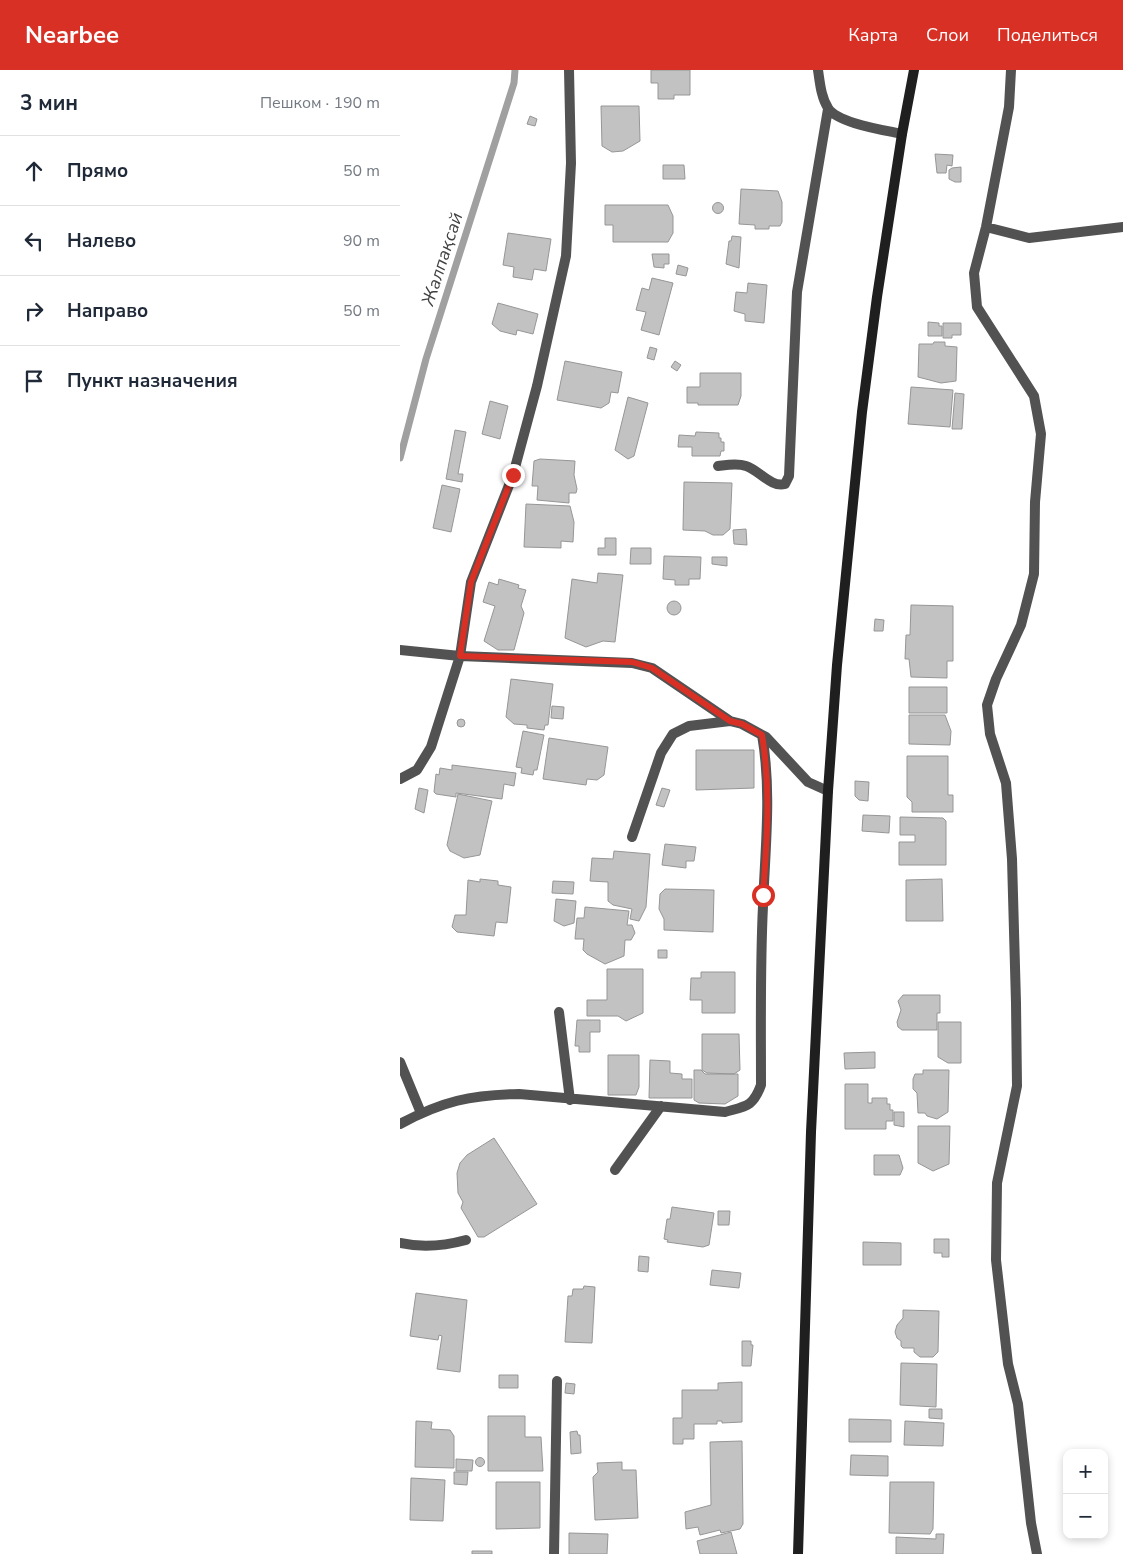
<!DOCTYPE html>
<html lang="ru">
<head>
<meta charset="utf-8">
<style>
	:root { --surface:#fff; --page:#f2f2f3; --text:#1f2937; --muted:#747a83; --line:#e0e1e3; --accent:#d93025 }
	body { margin:0; font-family:"Nunito Sans",sans-serif; background:var(--page); color:var(--text) }
	.controls { position:absolute; right:15px; bottom:15px; display:grid; overflow:hidden; border-radius:10px; box-shadow:0 2px 8px #0003 }
	.controls button { width:45px; height:45px; display:grid; place-items:center; padding:0; border:0; border-bottom:1px solid var(--line); background:var(--surface); color:var(--text); font:25px sans-serif }
	.stop { position:absolute; width:15px; height:15px; margin:-11px; border:4px solid #d93025; border-radius:50%; background:#fff }
	.stop.end { background:#d93025; border-color:#fff; box-shadow:0 1px 5px #0008 }
	.list { margin:0; padding:0; list-style:none }
	h2 { display:flex; justify-content:space-between; align-items:center; height:65px; margin:0; padding:0 20px; font-size:21px }
	h2 small { font-size:16px; font-weight:400; color:var(--muted) }
	.list li { display:grid; grid-template-columns:32px 1fr auto; gap:15px; align-items:center; box-sizing:border-box; height:70px; padding:0 20px; border-top:1px solid var(--line) }
	.list b { display:block; font-size:19px; white-space:nowrap }
	.list em { font-size:16px; font-style:normal; color:var(--muted) }
	.icon { flex:none; width:28px; height:28px; fill:none; stroke:currentColor; stroke-width:2; stroke-linecap:round; stroke-linejoin:round }
	.map { position:relative; flex:none; width:723px; height:1484px; overflow:hidden }
	header { display:flex; align-items:center; gap:30px; box-sizing:border-box; height:70px; padding:0 25px; background:var(--accent); color:#fff }
	header strong { font-size:24px }
	nav { display:flex; gap:28px; margin-inline-start:auto; font-size:18px }
	main { display:flex }
	aside { flex:1; background:var(--surface) }
	.map>svg:first-child { display:block }
	.lines { fill:none; stroke-linecap:round; stroke-linejoin:round }
	.stream { stroke:#a0a0a0; stroke-width:7 }
	.building { fill:#c2c2c2; stroke:#969696 }
	.minor { stroke:#525252; stroke-width:10 }
	.secondary { stroke:#1f1f1f; stroke-width:10 }
	.route { stroke:#d93025; stroke-width:6 }
	.labels { text-anchor:middle; dominant-baseline:central; stroke-width:4; stroke-linejoin:round; paint-order:stroke }
	.water-label { font-size:18px; font-style:italic; fill:#414141; stroke:#fff }
</style>
</head>
<body>
<header>
<strong>Nearbee</strong>
<nav><a>Карта</a><a>Слои</a><a>Поделиться</a></nav>
</header>
<main>
<aside>
<h2>3 мин<small>Пешком · 190 m</small></h2>
<ul class="list">
<li><svg class="icon" aria-label="ahead" viewBox="0 0 24 24"><path d="M12 20V5M6 11l6-6 6 6"/></svg><div><b>Прямо</b></div><em>50 m</em></li>
<li><svg class="icon" aria-label="left" viewBox="0 0 24 24"><path d="M17 20v-9H6M10 6l-5 5 5 5"/></svg><div><b>Налево</b></div><em>90 m</em></li>
<li><svg class="icon" aria-label="right" viewBox="0 0 24 24"><path d="M7 20v-9h11M14 6l5 5-5 5"/></svg><div><b>Направо</b></div><em>50 m</em></li>
<li><svg class="icon" aria-label="arrive" viewBox="0 0 24 24"><path d="M6 21V4h12l-3 4 3 4H6"/></svg><div><b>Пункт назначения</b></div></li>
</ul>
</aside>
<div class="map">
<svg width="723" height="1484" viewBox="0 0 723 1484">
	<rect width="100%" height="100%" fill="#fff"/>
	<g class="lines">
		<!-- stream -->
		<path class="stream" d="M 0,388 L 26,289 L 114,13 L 115,0"/>
	</g>
	<!-- building -->
	<path class="building" d="M 251,0 L 290,0 L 290,25 L 274,25 L 274,29 L 258,29 L 258,13 L 251,13 Z
		M 201,36 L 239,36 L 240,71 L 223,81 L 212,82 L 202,76 Z
		M 130,46 L 137,49 L 135,56 L 127,54 Z
		M 535,84 L 553,85 L 552,96 L 547,95 L 546,103 L 537,103 Z
		M 263,95 L 284,95 L 285,109 L 263,109 Z
		M 561,97 L 561,112 L 555,112 L 549,109 L 549,100 L 552,98 Z
		M 341,119 L 378,121 L 382,132 L 382,152 L 380,156 L 369,156 L 369,159 L 355,159 L 355,155 L 339,154 Z
		M312.5 138a5.5 5.5 0 1 1 11 0a5.5 5.5 0 1 1-11 0Z
		M 205,135 L 268,135 L 273,146 L 273,163 L 268,172 L 213,172 L 213,155 L 205,155 Z
		M 108,163 L 151,169 L 146,201 L 134,199 L 132,210 L 113,207 L 114,197 L 103,195 Z
		M 332,166 L 341,167 L 339,198 L 326,194 L 329,171 L 331,171 Z
		M 252,184 L 269,184 L 269,194 L 264,194 L 264,198 L 254,197 Z
		M 278,195 L 288,198 L 286,206 L 276,204 Z
		M 252,208 L 273,213 L 259,265 L 241,260 L 246,242 L 236,240 L 242,218 L 249,220 Z
		M 348,213 L 367,215 L 364,253 L 345,251 L 345,244 L 334,241 L 336,222 L 347,223 Z
		M 98,233 L 138,244 L 133,264 L 117,260 L 116,265 L 100,261 L 92,254 Z
		M 528,252 L 539,253 L 539,256 L 542,256 L 542,266 L 528,266 Z
		M 543,253 L 561,253 L 561,265 L 552,265 L 552,268 L 543,268 Z
		M 534,272 L 545,272 L 545,276 L 557,277 L 556,311 L 541,313 L 518,307 L 519,274 L 533,274 Z
		M 250,277 L 257,279 L 254,290 L 247,288 Z
		M 165,291 L 222,302 L 218,323 L 211,322 L 209,333 L 201,338 L 157,330 Z
		M 275,291 L 281,295 L 277,301 L 271,297 Z
		M 300,303 L 341,303 L 341,326 L 338,335 L 298,335 L 298,333 L 287,333 L 287,317 L 300,317 Z
		M 511,317 L 553,320 L 550,357 L 508,354 Z
		M 555,323 L 564,324 L 562,359 L 552,359 Z
		M 228,327 L 248,333 L 234,386 L 228,389 L 215,380 Z
		M 90,331 L 108,336 L 100,369 L 82,364 Z
		M 55,360 L 66,362 L 58,404 L 63,404 L 62,412 L 46,409 Z
		M 296,362 L 319,363 L 319,368 L 321,368 L 321,372 L 324,372 L 324,381 L 321,381 L 320,386 L 292,386 L 292,377 L 278,377 L 279,365 L 295,366 Z
		M 140,389 L 175,391 L 174,405 L 177,419 L 176,423 L 169,423 L 169,433 L 137,430 L 138,416 L 132,416 L 134,391 Z
		M 284,412 L 332,413 L 330,459 L 323,465 L 313,465 L 305,461 L 283,460 Z
		M 42,415 L 60,419 L 51,462 L 33,458 Z
		M 126,434 L 170,436 L 174,452 L 173,472 L 161,471 L 161,478 L 124,477 Z
		M 346,459 L 347,475 L 334,474 L 333,460 Z
		M 205,468 L 216,468 L 216,485 L 198,485 L 198,478 L 205,478 Z
		M 231,478 L 251,478 L 251,494 L 230,494 Z
		M 264,486 L 301,487 L 300,509 L 289,509 L 289,515 L 275,515 L 275,510 L 263,509 Z
		M 312,487 L 327,487 L 327,496 L 312,494 Z
		M 198,503 L 223,505 L 215,572 L 203,571 L 186,577 L 165,568 L 172,509 L 197,513 Z
		M 99,509 L 119,515 L 118,518 L 126,520 L 121,536 L 124,543 L 114,580 L 98,580 L 84,571 L 95,536 L 83,532 L 89,512 L 98,515 Z
		M267 538a7 7 0 1 1 14 0a7 7 0 1 1-14 0Z
		M 511,535 L 553,536 L 553,591 L 547,591 L 547,608 L 511,607 L 509,589 L 505,589 L 506,565 L 510,565 Z
		M 475,549 L 484,550 L 483,561 L 474,561 Z
		M 111,609 L 153,614 L 148,655 L 145,655 L 144,660 L 127,658 L 127,655 L 114,654 L 106,647 Z
		M 509,617 L 547,617 L 547,643 L 509,643 Z
		M 152,636 L 164,637 L 163,649 L 151,648 Z
		M 509,645 L 545,645 L 551,661 L 550,675 L 509,674 Z
		M57 653a4 4 0 1 1 8 0a4 4 0 1 1-8 0Z
		M 123,661 L 144,665 L 137,700 L 134,700 L 133,705 L 121,703 L 122,698 L 116,697 Z
		M 149,668 L 208,677 L 204,705 L 197,710 L 187,709 L 186,715 L 143,709 Z
		M 296,680 L 354,680 L 354,718 L 296,720 Z
		M 507,686 L 548,686 L 548,725 L 553,725 L 553,742 L 512,742 L 512,732 L 507,727 Z
		M 52,695 L 116,703 L 114,716 L 104,714 L 102,729 L 56,723 L 56,727 L 36,724 L 34,722 L 36,704 L 39,705 L 40,698 L 52,700 Z
		M 455,711 L 469,712 L 468,731 L 459,730 L 455,726 Z
		M 19,718 L 28,720 L 24,743 L 15,739 Z
		M 262,718 L 270,720 L 264,737 L 256,735 Z
		M 58,724 L 92,731 L 80,785 L 64,788 L 50,781 L 47,775 Z
		M 463,745 L 490,746 L 489,763 L 462,761 Z
		M 500,747 L 543,748 L 546,751 L 546,795 L 499,795 L 499,772 L 515,772 L 515,765 L 500,765 Z
		M 265,774 L 296,777 L 294,791 L 286,791 L 286,798 L 262,795 Z
		M 214,781 L 250,784 L 246,837 L 239,851 L 230,849 L 232,839 L 213,835 L 208,831 L 208,812 L 190,811 L 192,788 L 213,789 Z
		M 80,809 L 98,811 L 98,815 L 111,817 L 107,853 L 96,852 L 94,866 L 57,862 L 52,857 L 55,845 L 66,845 L 68,810 L 80,812 Z
		M 542,809 L 543,851 L 506,851 L 506,810 Z
		M 153,811 L 174,812 L 173,824 L 152,823 Z
		M 265,819 L 314,820 L 313,862 L 264,860 L 264,849 L 259,839 L 260,824 Z
		M 156,829 L 176,831 L 174,853 L 164,856 L 154,851 Z
		M 185,837 L 229,841 L 227,855 L 232,855 L 235,863 L 231,870 L 225,870 L 224,886 L 205,894 L 187,884 L 183,880 L 184,869 L 175,869 L 177,848 L 184,848 Z
		M 258,880 L 267,880 L 267,888 L 258,888 Z
		M 207,899 L 243,899 L 243,943 L 226,951 L 218,946 L 187,946 L 187,930 L 207,930 Z
		M 301,902 L 335,902 L 335,943 L 302,943 L 302,930 L 290,930 L 291,908 L 301,908 Z
		M 503,925 L 540,925 L 540,943 L 537,943 L 537,960 L 502,960 L 498,957 L 497,952 L 501,940 L 498,931 Z
		M 177,950 L 200,950 L 200,962 L 190,962 L 190,982 L 179,982 L 179,976 L 175,976 Z
		M 538,952 L 561,952 L 561,993 L 548,993 L 538,987 Z
		M 302,964 L 339,964 L 340,1000 L 334,1004 L 307,1003 L 302,1000 Z
		M 475,982 L 475,998 L 445,999 L 444,983 Z
		M 208,985 L 239,985 L 239,1017 L 236,1025 L 208,1025 Z
		M 250,990 L 270,991 L 270,1003 L 282,1004 L 282,1009 L 292,1009 L 292,1028 L 249,1028 Z
		M 294,1000 L 301,1000 L 305,1004 L 338,1004 L 338,1026 L 325,1034 L 299,1033 L 294,1030 Z
		M 523,1000 L 549,1000 L 548,1042 L 537,1049 L 527,1046 L 525,1043 L 518,1043 L 517,1023 L 513,1019 L 513,1009 L 515,1004 L 523,1004 Z
		M 445,1014 L 468,1014 L 468,1033 L 472,1033 L 472,1028 L 487,1028 L 487,1034 L 490,1034 L 490,1040 L 493,1040 L 493,1051 L 486,1051 L 486,1059 L 445,1059 Z
		M 494,1042 L 504,1042 L 504,1057 L 494,1055 Z
		M 518,1056 L 550,1056 L 549,1094 L 533,1101 L 518,1093 Z
		M 94,1068 L 137,1134 L 84,1167 L 78,1167 L 61,1138 L 63,1132 L 58,1123 L 57,1103 L 60,1093 L 67,1085 Z
		M 474,1085 L 499,1085 L 503,1098 L 500,1105 L 474,1105 Z
		M 272,1137 L 314,1143 L 309,1175 L 303,1177 L 267,1172 L 268,1170 L 264,1169 L 267,1149 L 270,1149 Z
		M 318,1141 L 330,1141 L 329,1155 L 318,1155 Z
		M 534,1169 L 549,1169 L 549,1187 L 542,1187 L 542,1183 L 534,1183 Z
		M 463,1172 L 501,1173 L 501,1195 L 463,1195 Z
		M 239,1186 L 249,1187 L 248,1202 L 238,1201 Z
		M 312,1200 L 341,1203 L 339,1218 L 310,1215 Z
		M 184,1216 L 195,1217 L 192,1273 L 165,1272 L 168,1226 L 172,1226 L 173,1219 L 183,1219 Z
		M 16,1223 L 67,1230 L 60,1302 L 37,1299 L 42,1266 L 39,1265 L 38,1270 L 10,1266 Z
		M 503,1240 L 539,1241 L 538,1282 L 533,1287 L 520,1287 L 514,1282 L 514,1278 L 503,1278 L 501,1276 L 501,1271 L 497,1268 L 495,1262 L 497,1255 L 503,1248 Z
		M 342,1271 L 351,1271 L 351,1275 L 353,1275 L 351,1296 L 342,1296 Z
		M 501,1293 L 537,1294 L 536,1337 L 500,1335 Z
		M 99,1305 L 118,1305 L 118,1318 L 99,1318 Z
		M 342,1312 L 342,1352 L 322,1353 L 322,1351 L 317,1351 L 317,1354 L 294,1354 L 294,1369 L 283,1369 L 283,1374 L 273,1374 L 273,1348 L 282,1348 L 282,1320 L 318,1320 L 318,1313 Z
		M 166,1313 L 175,1314 L 174,1324 L 165,1323 Z
		M 529,1339 L 542,1339 L 542,1349 L 529,1348 Z
		M 88,1346 L 125,1346 L 125,1367 L 141,1367 L 143,1401 L 88,1401 Z
		M 449,1349 L 491,1350 L 491,1372 L 449,1372 Z
		M 16,1351 L 32,1352 L 31,1359 L 50,1360 L 54,1366 L 54,1398 L 15,1397 Z
		M 505,1351 L 544,1353 L 543,1376 L 504,1375 Z
		M 177,1361 L 178,1365 L 180,1365 L 181,1383 L 171,1384 L 170,1362 Z
		M 342,1371 L 343,1454 L 340,1459 L 321,1463 L 320,1460 L 300,1465 L 298,1457 L 286,1459 L 285,1442 L 311,1435 L 310,1372 Z
		M 451,1385 L 488,1386 L 488,1406 L 450,1405 Z
		M75.5 1392a4.5 4.5 0 1 1 9 0a4.5 4.5 0 1 1-9 0Z
		M 56,1389 L 73,1390 L 72,1401 L 56,1401 Z
		M 222,1392 L 222,1400 L 236,1400 L 238,1448 L 195,1450 L 193,1407 L 198,1402 L 197,1393 Z
		M 54,1402 L 68,1402 L 67,1415 L 54,1414 Z
		M 11,1408 L 45,1410 L 43,1451 L 10,1450 Z
		M 96,1412 L 140,1412 L 140,1458 L 96,1459 Z
		M 490,1412 L 534,1412 L 533,1459 L 530,1464 L 489,1463 Z
		M 331,1462 L 337,1484 L 300,1484 L 297,1471 Z
		M 169,1463 L 208,1464 L 207,1484 L 169,1484 Z
		M 536,1464 L 544,1464 L 543,1484 L 496,1484 L 496,1467 L 536,1469 Z
		M 72,1481 L 92,1481 L 92,1484 L 72,1484 Z"/>
	<g class="lines">
		<!-- minor -->
		<path class="minor" d="M 418,0 C 420,13 421,27 428,38 C 437,53 484,60 502,64
			M 611,0 L 609,37 L 586,157 L 574,203 L 577,237 L 634,326 L 641,364 L 635,432 L 634,504 L 621,555 L 596,609 L 587,635 L 590,664 L 606,713 L 612,789 L 616,933 L 617,1016 L 597,1113 L 596,1190 L 608,1294 L 618,1334 L 631,1453 L 637,1484
			M 586,157 L 629,168 L 723,157
			M 318,396 C 327,395 337,393 346,396 C 359,400 371,418 385,414 L 389,406 L 397,222 L 428,39
			M 0,580 L 60,586 L 232,593 L 252,598 L 330,651
			M 0,709 L 17,700 L 31,677 L 60,586 L 71,512 L 113,405 L 137,316 L 166,186 L 171,93 L 169,0
			M 232,767 L 261,683 L 273,664 L 289,656 L 330,651 L 342,654 L 366,667 L 408,712 L 428,721
			M 159,942 L 170,1030
			M 0,992 L 21,1043
			M 0,1054 C 43,1031 70,1025 119,1024 L 325,1042 C 346,1036 353,1037 361,1015 C 361,956 360,896 363,836 C 365,779 372,722 362,665
			M 215,1100 L 261,1036
			M 0,1173 C 23,1178 44,1176 66,1170
			M 154,1484 L 157,1311"/>
		<!-- secondary -->
		<path class="secondary" d="M 398,1484 L 411,1062 L 428,721 L 437,595 L 462,342 L 477,227 L 502,64 L 514,0"/>
	</g>
	<g class="lines">
		<!-- route -->
		<path class="route" d="M 113,405 L 71,512 L 60,586 L 232,592 L 252,598 L 330,651 L 342,654 L 362,665 C 371,718 367,771 363,825"/>
	</g>
	<g class="labels">
		<!-- water labels -->
		<g class="water-label">
			<text transform="translate(42 189) rotate(-72)">Жалпақсай</text>
		</g>
	</g>
</svg>
<div class="controls">
<button>+</button>
<button>−</button>
</div>
<div class="stop" style="left:363px;top:825px"></div>
<div class="stop end" style="left:113px;top:405px"></div>
</div>
</main>
</body>
</html>
